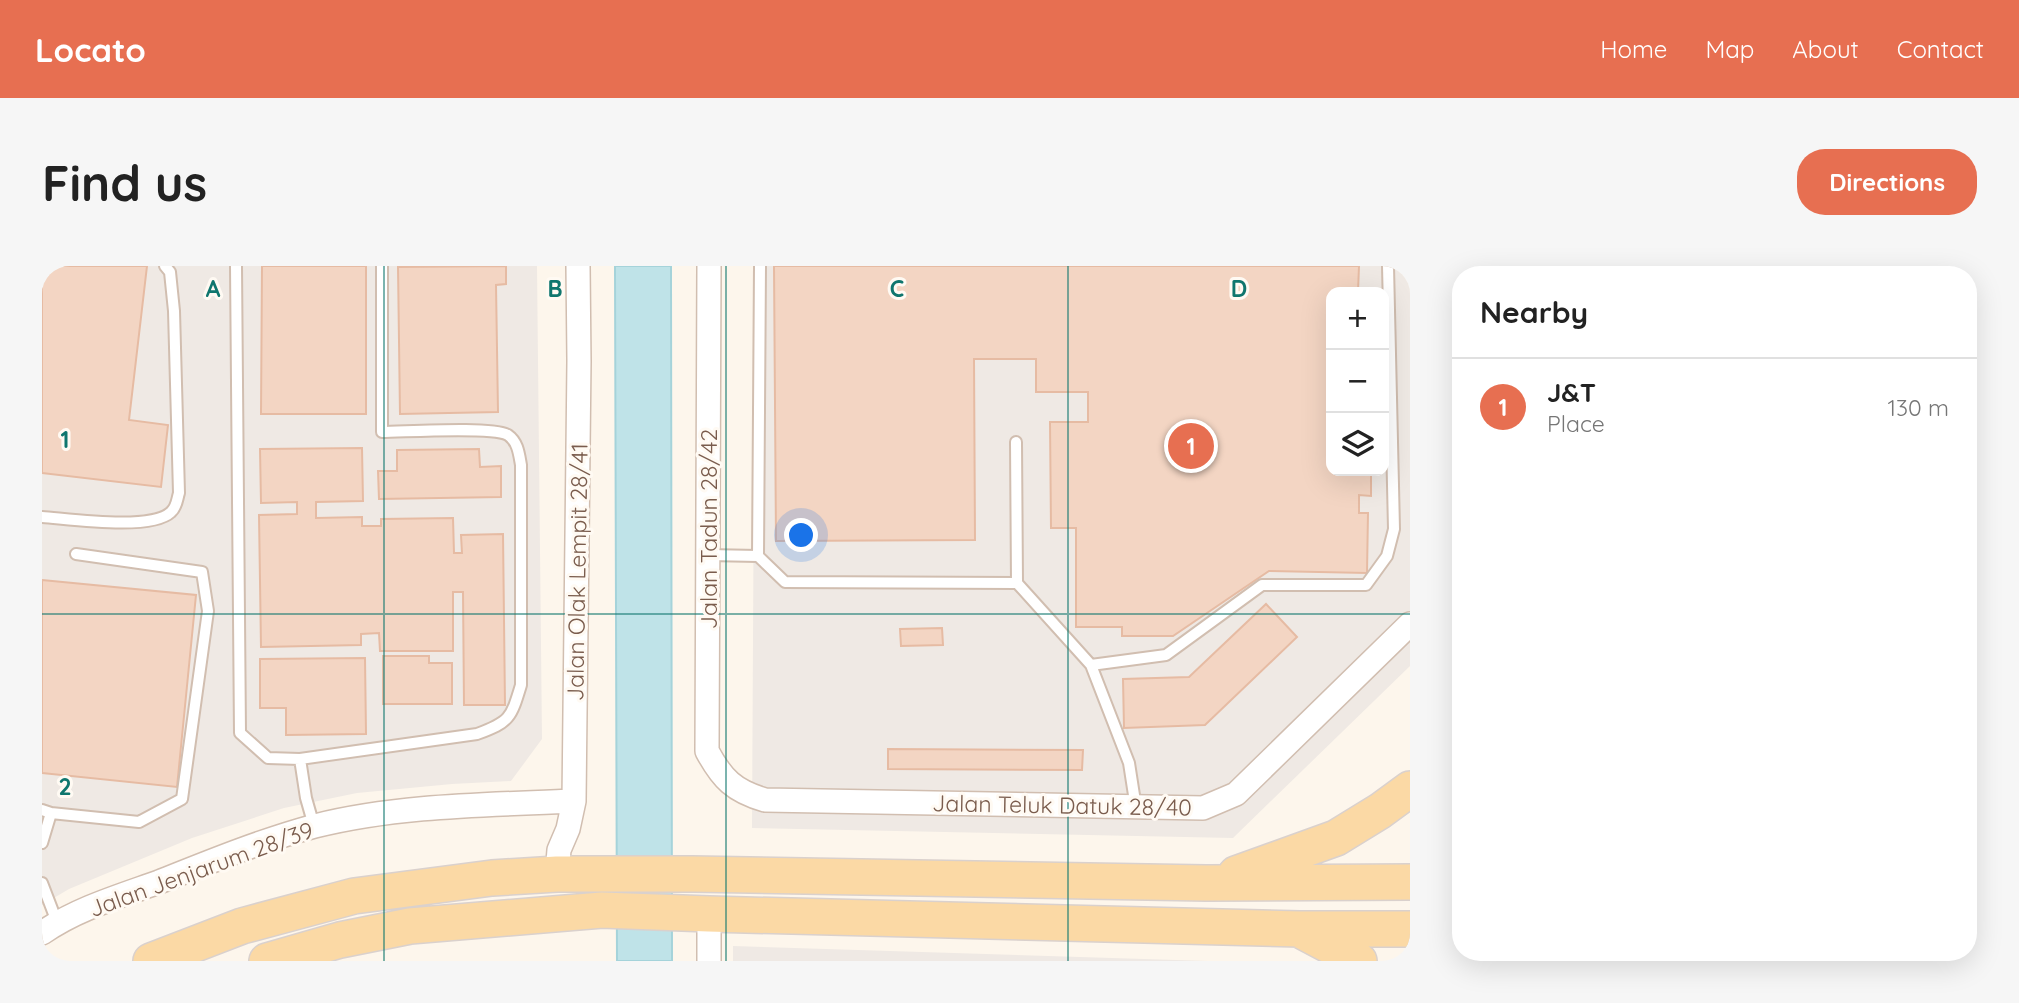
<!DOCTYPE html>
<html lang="en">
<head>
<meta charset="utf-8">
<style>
	:root { --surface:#fff; --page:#f6f6f6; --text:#222; --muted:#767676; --line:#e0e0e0; --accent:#e76f51 }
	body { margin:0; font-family:Quicksand,sans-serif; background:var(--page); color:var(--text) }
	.controls { position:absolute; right:21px; top:21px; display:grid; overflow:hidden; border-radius:14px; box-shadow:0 7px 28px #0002 }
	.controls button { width:63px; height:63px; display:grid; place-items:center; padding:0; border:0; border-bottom:2px solid var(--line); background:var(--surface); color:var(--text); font:35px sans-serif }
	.you { position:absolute; left:760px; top:270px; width:24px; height:24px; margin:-18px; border:5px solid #fff; border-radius:50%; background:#1a73e8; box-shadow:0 0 0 10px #1a73e833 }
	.badge { display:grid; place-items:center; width:46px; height:46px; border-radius:50%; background:var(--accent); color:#fff; font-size:23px; font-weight:700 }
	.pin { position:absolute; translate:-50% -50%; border:4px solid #fff; box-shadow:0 2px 7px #0006 }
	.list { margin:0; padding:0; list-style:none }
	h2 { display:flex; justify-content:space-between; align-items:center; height:91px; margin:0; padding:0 28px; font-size:30px }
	h2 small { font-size:23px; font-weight:400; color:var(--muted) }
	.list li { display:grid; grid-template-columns:46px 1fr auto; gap:21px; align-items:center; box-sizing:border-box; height:98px; padding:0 28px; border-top:2px solid var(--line) }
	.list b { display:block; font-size:26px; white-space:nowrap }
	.list p { margin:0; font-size:23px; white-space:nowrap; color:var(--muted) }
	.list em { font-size:23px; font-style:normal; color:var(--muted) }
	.icon { flex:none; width:38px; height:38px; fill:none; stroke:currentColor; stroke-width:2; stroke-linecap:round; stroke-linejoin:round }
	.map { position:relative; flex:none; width:1368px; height:695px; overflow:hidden; border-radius:28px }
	header { display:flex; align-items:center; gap:42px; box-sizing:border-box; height:98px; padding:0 35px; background:var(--accent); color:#fff }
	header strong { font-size:33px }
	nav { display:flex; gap:38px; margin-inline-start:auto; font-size:24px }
	.intro { display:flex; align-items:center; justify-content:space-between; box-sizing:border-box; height:168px; padding:0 42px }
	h1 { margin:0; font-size:49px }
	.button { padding:18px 32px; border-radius:28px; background:var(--accent); color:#fff; font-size:24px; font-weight:700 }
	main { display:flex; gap:42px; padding:0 42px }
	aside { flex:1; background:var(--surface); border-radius:28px; box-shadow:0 7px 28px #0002 }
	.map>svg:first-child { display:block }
	.industrial { fill:#efe9e4; fill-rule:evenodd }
	.water { fill:#bfe3e8; stroke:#a5d3da; stroke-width:2 }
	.building { fill:#f3d5c3; stroke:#e6bba3; stroke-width:2 }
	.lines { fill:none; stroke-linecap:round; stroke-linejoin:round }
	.lane-casing { stroke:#d1beb0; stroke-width:14 }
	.street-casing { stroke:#d1beb0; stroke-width:26 }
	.primary-casing { stroke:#dad1cd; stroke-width:38 }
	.lane { stroke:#fff; stroke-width:10 }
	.street { stroke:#fff; stroke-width:23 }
	.primary { stroke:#fbd9a5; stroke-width:35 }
	.grid { fill:none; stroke:#0f766e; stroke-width:2; stroke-opacity:0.55 }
	.labels { text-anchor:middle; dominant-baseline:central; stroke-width:6; stroke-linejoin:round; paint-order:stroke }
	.street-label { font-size:23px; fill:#7a5c4d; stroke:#fffaf3 }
	.grid-label { font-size:23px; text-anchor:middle; font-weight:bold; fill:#0f766e; stroke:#fffaf3; stroke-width:6; stroke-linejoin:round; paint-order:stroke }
</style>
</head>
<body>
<header>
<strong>Locato</strong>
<nav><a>Home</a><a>Map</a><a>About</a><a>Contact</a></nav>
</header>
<div class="intro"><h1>Find us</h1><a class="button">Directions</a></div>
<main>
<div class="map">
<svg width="1368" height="695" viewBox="0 0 1368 695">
	<rect width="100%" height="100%" fill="#fdf6ec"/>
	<!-- industrial -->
	<path class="industrial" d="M 0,0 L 495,0 L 500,473 L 469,515 L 410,518 L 315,527 L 242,542 L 150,572 L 27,623 L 0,639 Z
		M 713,0 L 1368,0 L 1368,400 L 1191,572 L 710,562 ZM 1289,26 L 1342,26 L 1342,205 L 1289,205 Z
		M 691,680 L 1166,695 L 691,695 Z"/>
	<!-- water -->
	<path class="water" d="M 573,0 L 629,0 L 630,695 L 575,695 Z"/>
	<!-- building -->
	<path class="building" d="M 0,0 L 105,0 L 87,154 L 126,159 L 119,221 L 0,207 Z
		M 220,0 L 324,0 L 324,148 L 219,148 Z
		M 464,0 L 464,18 L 454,19 L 456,146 L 358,148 L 356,1 Z
		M 732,0 L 1317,0 L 1316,26 L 1289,26 L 1289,205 L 1329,205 L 1329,230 L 1317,229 L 1317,247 L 1326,247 L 1325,307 L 1227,305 L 1131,370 L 1080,370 L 1080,361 L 1034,361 L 1034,262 L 1009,262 L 1008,156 L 1046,156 L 1046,126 L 994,126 L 994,93 L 932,93 L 933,274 L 734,275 Z
		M 320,182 L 321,235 L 274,236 L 274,252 L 320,251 L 320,260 L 339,260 L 339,253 L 411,252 L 412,287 L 420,287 L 419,269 L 461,268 L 463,439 L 422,439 L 421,326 L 411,326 L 411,385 L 338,385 L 337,367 L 319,368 L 319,379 L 219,381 L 217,249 L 255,248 L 255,236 L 219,237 L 218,183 Z
		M 437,183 L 438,201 L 459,200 L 459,231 L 337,233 L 336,205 L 355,205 L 355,184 Z
		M 0,314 L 154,329 L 135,521 L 0,507 Z
		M 1224,338 L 1255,371 L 1163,459 L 1082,462 L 1081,413 L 1147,411 Z
		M 900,362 L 901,379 L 859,380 L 858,363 Z
		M 341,390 L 387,390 L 387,397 L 410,397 L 410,438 L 341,438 Z
		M 323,392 L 324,468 L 244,469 L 244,442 L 218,442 L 218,393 Z
		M 846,483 L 1041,484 L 1040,504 L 846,503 Z"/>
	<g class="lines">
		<defs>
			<path id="lane" d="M 194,0 L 198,467 L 226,492 L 258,493 L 435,468 C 468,456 469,452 479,419 L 479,199 C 477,188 476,176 466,169 C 451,160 362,166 340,166 L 340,0
				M 974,176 L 975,317 L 1049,399 L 1087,497 L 1094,542
				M 0,251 C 28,253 109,265 129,246 C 135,241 135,233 137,227 L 132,45 L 128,6 L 123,0
				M 666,289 L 716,290 L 743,316 L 975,317
				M 716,290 L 718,0
				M 1049,399 L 1124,389 L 1220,319 L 1324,319 L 1345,290 L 1352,263 L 1346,0
				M 258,493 L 264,532 L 272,560
				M 0,544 L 9,547 L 0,577
				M 9,547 L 97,556 L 140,533 L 166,345 L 160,306 L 34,288
				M 0,617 L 15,656"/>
			<path id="street" d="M 667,0 L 665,485 C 680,513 692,525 723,534 L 1161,542 L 1194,528 L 1368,358
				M 515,608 L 517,584 L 526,563 L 532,535 L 537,95 L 536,0
				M 0,667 C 34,643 78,630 117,616 C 167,596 221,574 273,560 C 357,539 445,539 532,535
				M 667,695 L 667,648"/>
			<path id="primary" d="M 1194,608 L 1294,572 L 1338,545 L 1368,523
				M 1262,666 L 1317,695
				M 109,695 L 200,660 L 312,630 L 450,612 L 515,608 L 651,608 L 1164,617 L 1368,616
				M 225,695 L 298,674 L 368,660 L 560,644 L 667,648 L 1258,663 L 1368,663"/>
		</defs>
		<!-- lane casing -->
		<use href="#lane" class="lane-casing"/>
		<!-- street casing -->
		<use href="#street" class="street-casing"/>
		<!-- primary casing -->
		<use href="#primary" class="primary-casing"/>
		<!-- lane -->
		<use href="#lane" class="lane"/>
		<!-- street -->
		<use href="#street" class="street"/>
		<!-- primary -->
		<use href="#primary" class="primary"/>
	</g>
	<!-- grid -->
	<path class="grid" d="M 342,0 L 342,695M 684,0 L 684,695M 1026,0 L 1026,695M 0,348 L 1368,348"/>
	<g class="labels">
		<!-- street labels -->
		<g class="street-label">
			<text transform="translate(666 263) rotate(-90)">Jalan Tadun 28/42</text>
			<text transform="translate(535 306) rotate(-89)">Jalan Olak Lempit 28/41</text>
			<text transform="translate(1020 539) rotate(1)">Jalan Teluk Datuk 28/40</text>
			<text transform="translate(159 603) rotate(-20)">Jalan Jenjarum 28/39</text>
		</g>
	</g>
	<g class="grid-label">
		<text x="171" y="31">A</text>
		<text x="513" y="31">B</text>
		<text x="855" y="31">C</text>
		<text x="1197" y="31">D</text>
		<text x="23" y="182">1</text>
		<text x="23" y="529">2</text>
	</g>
</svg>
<div class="controls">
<button>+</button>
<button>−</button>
<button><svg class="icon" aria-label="layers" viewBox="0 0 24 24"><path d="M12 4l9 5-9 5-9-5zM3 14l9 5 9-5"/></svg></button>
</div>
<div class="you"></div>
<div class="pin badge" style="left:1149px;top:180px">1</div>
</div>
<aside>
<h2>Nearby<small></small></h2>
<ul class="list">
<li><span class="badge">1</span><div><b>J&amp;T</b><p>Place</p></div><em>130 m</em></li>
</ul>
</aside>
</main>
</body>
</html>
